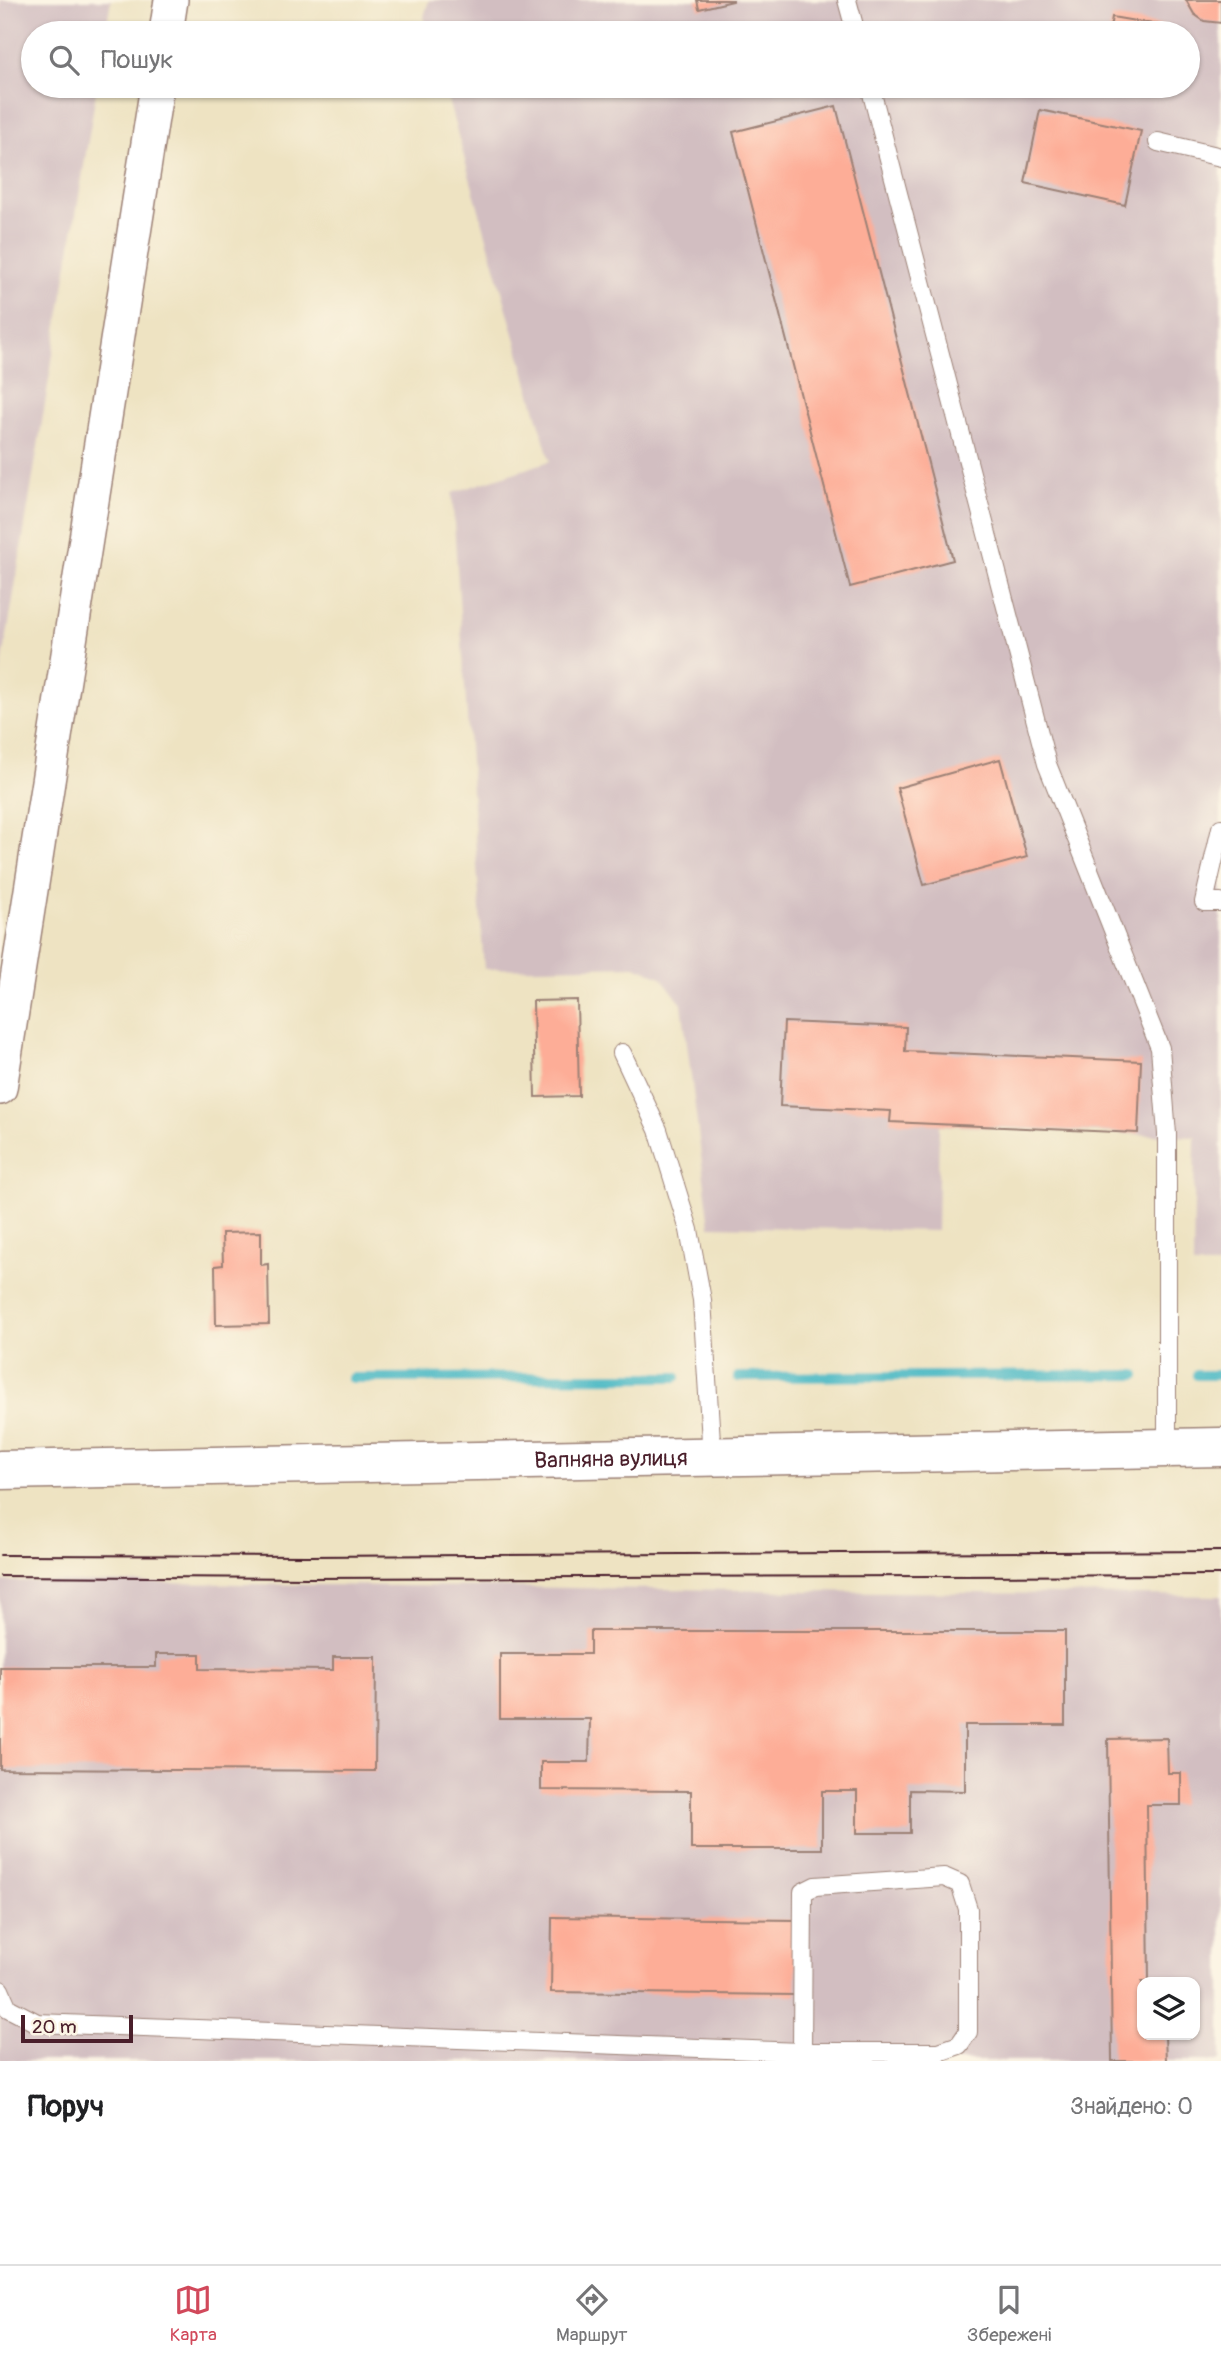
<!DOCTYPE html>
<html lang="uk">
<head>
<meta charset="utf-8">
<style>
	:root { --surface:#fff; --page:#f2f2f2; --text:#202124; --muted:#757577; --line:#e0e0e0; --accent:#d1495b }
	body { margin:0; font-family:Pangolin,sans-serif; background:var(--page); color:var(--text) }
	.controls { position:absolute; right:21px; bottom:21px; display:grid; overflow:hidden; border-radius:14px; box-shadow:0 2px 5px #0004 }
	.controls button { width:63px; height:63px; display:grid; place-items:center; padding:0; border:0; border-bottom:2px solid var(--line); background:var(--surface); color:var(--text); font:35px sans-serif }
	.scale { position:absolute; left:21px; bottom:18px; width:112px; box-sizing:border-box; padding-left:7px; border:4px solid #4a1f2b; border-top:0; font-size:19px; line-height:24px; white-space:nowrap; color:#4a1f2b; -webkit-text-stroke:5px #fcf5e5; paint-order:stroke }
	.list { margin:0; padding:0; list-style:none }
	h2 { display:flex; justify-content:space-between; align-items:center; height:91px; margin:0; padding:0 28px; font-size:30px }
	h2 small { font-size:23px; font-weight:400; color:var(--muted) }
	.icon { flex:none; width:38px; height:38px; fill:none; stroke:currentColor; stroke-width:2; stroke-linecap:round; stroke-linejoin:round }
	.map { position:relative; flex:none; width:1221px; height:2061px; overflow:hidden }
	.search { position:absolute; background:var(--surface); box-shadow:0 2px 5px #0004; left:21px; right:21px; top:21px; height:77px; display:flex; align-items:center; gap:18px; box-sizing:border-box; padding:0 24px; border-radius:38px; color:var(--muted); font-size:26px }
	.sheet { height:203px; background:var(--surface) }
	nav { display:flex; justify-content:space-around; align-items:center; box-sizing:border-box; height:98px; border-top:2px solid var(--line); background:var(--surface); font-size:19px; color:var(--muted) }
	nav a { display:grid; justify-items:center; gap:4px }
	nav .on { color:var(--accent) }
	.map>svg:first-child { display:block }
	.industrial { fill:#d2bec1; fill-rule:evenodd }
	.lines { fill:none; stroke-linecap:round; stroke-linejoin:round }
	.stream { stroke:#4bb9c5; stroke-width:10 }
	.building { fill:#fdad97 }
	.lane-casing { stroke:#9c8176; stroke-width:20 }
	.street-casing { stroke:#9c8176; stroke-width:36 }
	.secondary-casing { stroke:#9c8176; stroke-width:41 }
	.lane { stroke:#fff; stroke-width:18 }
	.street { stroke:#fff; stroke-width:33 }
	.secondary { stroke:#fff; stroke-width:38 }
	.tram { stroke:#4a1f2b; stroke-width:2 }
	.labels { text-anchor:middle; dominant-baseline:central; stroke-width:7; stroke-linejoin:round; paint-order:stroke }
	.street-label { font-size:23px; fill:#4a1f2b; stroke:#fcf5e5 }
</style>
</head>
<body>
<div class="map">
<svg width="1221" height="2061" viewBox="0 0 1221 2061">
	<rect width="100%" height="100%" fill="#fcf5e5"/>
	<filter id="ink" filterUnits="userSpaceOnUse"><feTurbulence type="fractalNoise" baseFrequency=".0143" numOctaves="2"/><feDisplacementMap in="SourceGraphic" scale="14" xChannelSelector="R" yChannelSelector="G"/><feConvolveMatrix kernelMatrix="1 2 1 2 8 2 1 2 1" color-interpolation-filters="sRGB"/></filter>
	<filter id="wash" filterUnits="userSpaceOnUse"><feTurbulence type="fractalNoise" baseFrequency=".00686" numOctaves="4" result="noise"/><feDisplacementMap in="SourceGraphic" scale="28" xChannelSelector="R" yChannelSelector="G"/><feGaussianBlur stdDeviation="1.57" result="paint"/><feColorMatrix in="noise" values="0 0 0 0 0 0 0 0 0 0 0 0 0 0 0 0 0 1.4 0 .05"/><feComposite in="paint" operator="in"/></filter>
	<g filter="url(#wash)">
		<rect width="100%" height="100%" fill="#eee3c2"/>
		<!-- industrial -->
		<path class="industrial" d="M 0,0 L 111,0 L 105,33 L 33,33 L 33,86 L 97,86 L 0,678 Z
			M 429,0 L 1221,0 L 1221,1266 L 1193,1266 L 1195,1137 L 939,1125 L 937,1231 L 710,1226 L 682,1004 L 661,977 L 635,966 L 484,969 L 452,493 L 550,461 L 444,86 L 1188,86 L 1188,33 L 429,33 L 424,17 Z
			M 0,1581 L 1221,1596 L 1221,2061 L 0,2061 ZM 1142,1982 L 1195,1982 L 1195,2035 L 1142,2035 Z"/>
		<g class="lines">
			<!-- stream -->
			<path class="stream" d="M 1197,1375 L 1221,1375
				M 738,1377 L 1136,1375
				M 352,1378 L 676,1377"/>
		</g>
		<g id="blocks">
			<!-- building -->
			<path class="building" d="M 697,0 L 733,0 L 733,1 L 699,9 Z
				M 1186,0 L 1221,0 L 1221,23 L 1204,21 L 1194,14 Z
				M 1112,17 L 1171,27 L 1170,33 L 1109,33 Z
				M 836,106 L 953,560 L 850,587 L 733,132 Z
				M 1040,110 L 1141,131 L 1125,205 L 1025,183 Z
				M 1000,759 L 1027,857 L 924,885 L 897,788 Z
				M 577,1000 L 579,1096 L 535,1097 L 533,1001 Z
				M 784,1022 L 906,1027 L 905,1051 L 1141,1061 L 1138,1133 L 890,1122 L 891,1111 L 780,1106 Z
				M 261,1232 L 261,1265 L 268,1264 L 269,1324 L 216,1325 L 215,1266 L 223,1265 L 222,1233 Z
				M 590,1631 L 1065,1631 L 1065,1725 L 965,1725 L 965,1791 L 910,1790 L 910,1833 L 857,1833 L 857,1791 L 822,1791 L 822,1849 L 691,1849 L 691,1791 L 541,1790 L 541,1762 L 589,1762 L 590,1719 L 500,1719 L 500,1654 L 590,1654 Z
				M 156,1654 L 200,1654 L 200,1669 L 333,1670 L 333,1657 L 376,1657 L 375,1771 L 0,1769 L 0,1667 L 156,1667 Z
				M 1167,1738 L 1168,1773 L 1181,1773 L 1181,1805 L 1147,1805 L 1149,1982 L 1142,1982 L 1142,2035 L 1165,2035 L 1166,2061 L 1112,2061 L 1108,1739 Z
				M 552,1917 L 797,1920 L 796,1995 L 551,1992 Z"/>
		</g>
	</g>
	<g filter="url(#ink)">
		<use href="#blocks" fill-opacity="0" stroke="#9c8176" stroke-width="2"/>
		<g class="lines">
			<defs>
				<path id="lane" d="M 847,0 L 856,33
					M 870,86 L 1047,764 L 1160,1048 L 1167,1134 L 1167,1448
					M 1158,142 L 1221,157
					M 1221,828 L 1204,902 L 1221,902
					M 622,1053 L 658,1130 L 689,1230 L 702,1300 L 712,1457
					M 0,1990 L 8,2008 L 37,2023 L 802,2052 L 939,2052 L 959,2045 L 968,2032 L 968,1909 L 960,1884 L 944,1877 L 815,1886 L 803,1892 L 802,2052"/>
				<path id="street" d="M 166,33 L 171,0
					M 0,1088 L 157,86"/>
				<g id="secondary">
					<path id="s1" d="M 0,1470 L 1221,1447"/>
				</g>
			</defs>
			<!-- lane casing -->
			<use href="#lane" class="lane-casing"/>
			<!-- street casing -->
			<use href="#street" class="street-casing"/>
			<!-- secondary casing -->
			<use href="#secondary" class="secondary-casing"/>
			<!-- lane -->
			<use href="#lane" class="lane"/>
			<!-- street -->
			<use href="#street" class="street"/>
			<!-- secondary -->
			<use href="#secondary" class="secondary"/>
			<!-- tram -->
			<path class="tram" d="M 0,1555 L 309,1556 L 1221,1551
				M 0,1576 L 308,1578 L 1221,1575"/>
		</g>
	</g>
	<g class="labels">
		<!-- street labels -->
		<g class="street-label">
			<text stroke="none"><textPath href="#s1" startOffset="611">Вапняна вулиця</textPath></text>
		</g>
	</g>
</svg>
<div class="controls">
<button><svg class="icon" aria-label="layers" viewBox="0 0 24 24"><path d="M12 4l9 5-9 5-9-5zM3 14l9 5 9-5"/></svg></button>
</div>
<div class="scale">20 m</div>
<div class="search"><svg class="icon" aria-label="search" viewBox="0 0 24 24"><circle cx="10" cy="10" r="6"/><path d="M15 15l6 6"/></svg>Пошук</div>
</div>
<section class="sheet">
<h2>Поруч<small>Знайдено: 0</small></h2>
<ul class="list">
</ul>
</section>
<nav>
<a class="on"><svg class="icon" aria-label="map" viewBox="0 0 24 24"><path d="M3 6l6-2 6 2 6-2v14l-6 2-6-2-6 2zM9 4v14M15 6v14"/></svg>Карта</a>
<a><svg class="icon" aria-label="directions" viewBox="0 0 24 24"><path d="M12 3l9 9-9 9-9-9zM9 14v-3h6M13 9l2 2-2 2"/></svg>Маршрут</a>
<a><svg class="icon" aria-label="saved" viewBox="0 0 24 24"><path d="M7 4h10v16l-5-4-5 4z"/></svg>Збережені</a>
</nav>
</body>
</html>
